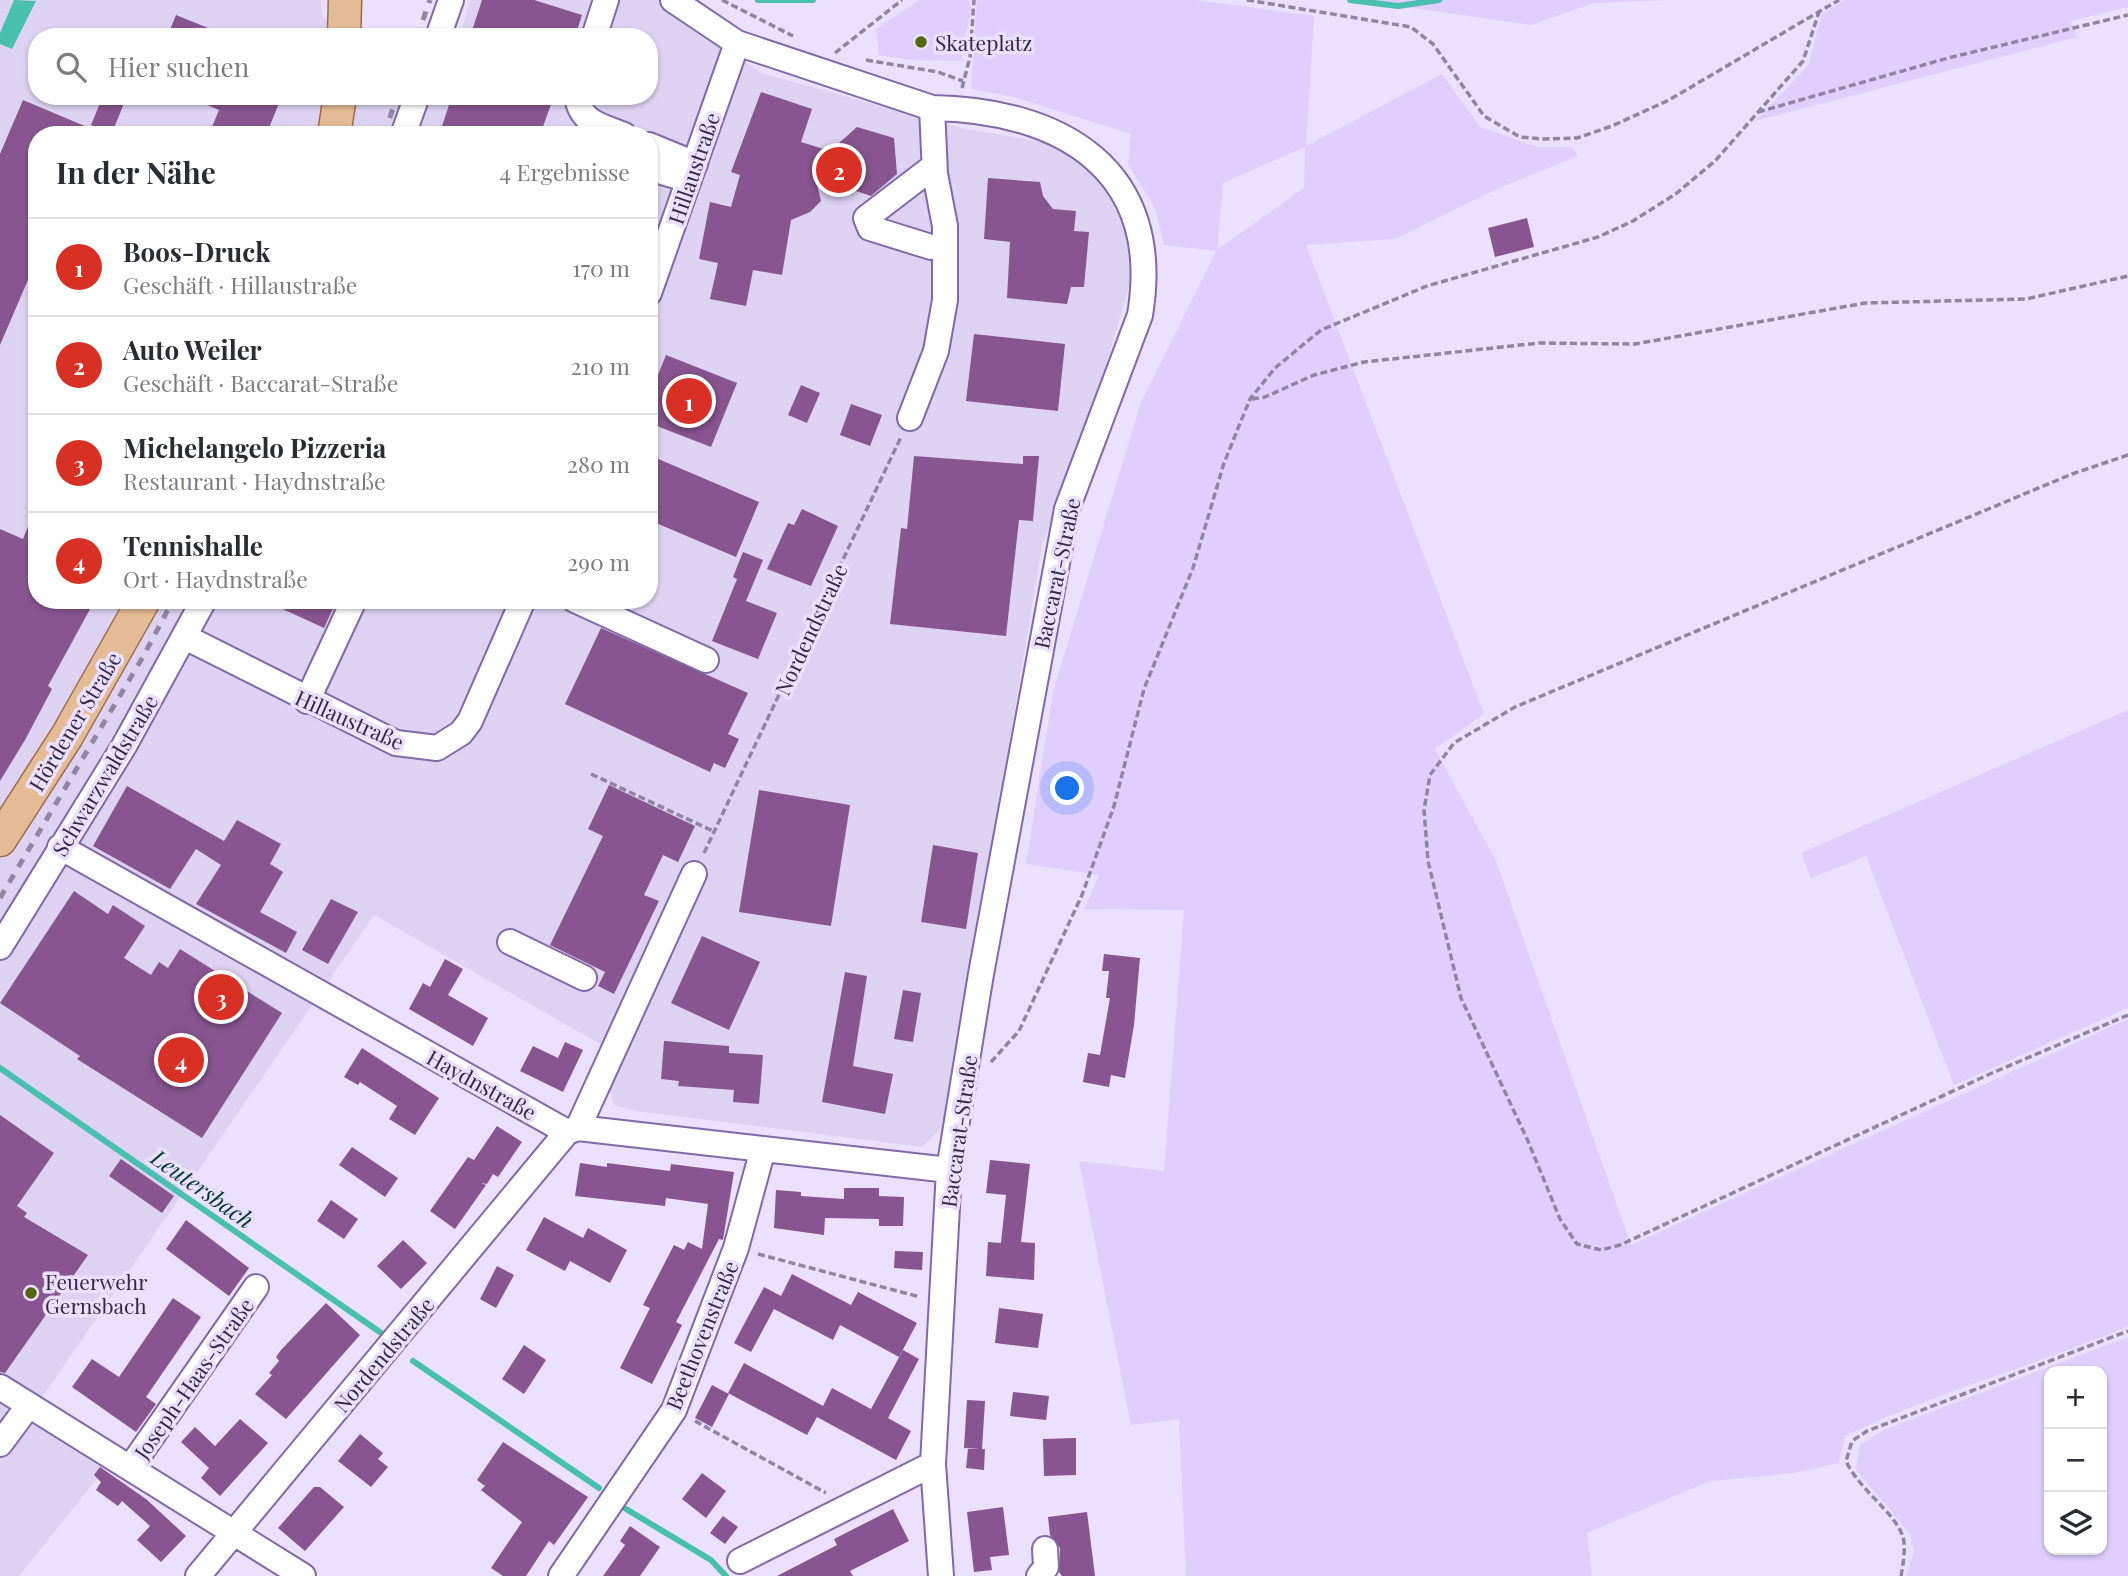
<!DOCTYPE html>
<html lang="de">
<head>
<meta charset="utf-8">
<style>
	:root { --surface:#fff; --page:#f7f7f7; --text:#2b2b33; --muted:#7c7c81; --line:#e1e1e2; --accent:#d93025 }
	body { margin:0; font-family:"Playfair Display",serif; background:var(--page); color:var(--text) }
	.controls { position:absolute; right:21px; bottom:21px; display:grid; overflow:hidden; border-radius:14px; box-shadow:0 2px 5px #0004 }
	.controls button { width:63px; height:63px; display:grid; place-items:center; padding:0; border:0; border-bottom:2px solid var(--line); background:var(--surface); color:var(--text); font:35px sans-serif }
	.you { position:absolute; left:1068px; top:789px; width:24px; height:24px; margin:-18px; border:5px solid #fff; border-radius:50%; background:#1a73e8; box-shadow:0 0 0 10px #1a73e833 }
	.badge { display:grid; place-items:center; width:46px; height:46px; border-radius:50%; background:var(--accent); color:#fff; font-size:23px; font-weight:700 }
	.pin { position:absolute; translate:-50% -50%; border:4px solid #fff; box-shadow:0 2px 7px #0006 }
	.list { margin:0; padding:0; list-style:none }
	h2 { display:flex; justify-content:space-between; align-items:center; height:91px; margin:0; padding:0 28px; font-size:30px }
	h2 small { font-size:23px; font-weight:400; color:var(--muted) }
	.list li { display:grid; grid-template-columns:46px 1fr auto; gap:21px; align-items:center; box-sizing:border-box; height:98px; padding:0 28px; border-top:2px solid var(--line) }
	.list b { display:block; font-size:26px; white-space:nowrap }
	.list p { margin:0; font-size:23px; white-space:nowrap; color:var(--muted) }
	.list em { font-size:23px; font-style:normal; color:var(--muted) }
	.icon { flex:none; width:38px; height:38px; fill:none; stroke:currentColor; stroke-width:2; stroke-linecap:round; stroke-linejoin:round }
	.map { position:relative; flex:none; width:2128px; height:1576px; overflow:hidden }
	.search { position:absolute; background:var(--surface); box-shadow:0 2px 5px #0004; left:28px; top:28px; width:630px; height:77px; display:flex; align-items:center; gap:18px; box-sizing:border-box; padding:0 24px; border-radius:28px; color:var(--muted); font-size:26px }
	.panel { position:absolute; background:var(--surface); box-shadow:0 2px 5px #0004; left:28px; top:126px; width:630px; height:483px; border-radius:28px }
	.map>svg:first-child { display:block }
	.built { fill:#ddd2f1; fill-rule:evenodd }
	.green { fill:#e0ceff; fill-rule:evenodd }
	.water { fill:#49c0af }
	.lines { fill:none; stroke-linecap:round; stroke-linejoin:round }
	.stream { stroke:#49c0af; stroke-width:6 }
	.building { fill:#895591 }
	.minor-casing { stroke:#8368a9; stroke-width:28 }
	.major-casing { stroke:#9b6b4b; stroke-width:35 }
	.path { stroke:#9085a1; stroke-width:3.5; stroke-dasharray:7 3.5; stroke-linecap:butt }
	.minor { stroke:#fff; stroke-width:24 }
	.major { stroke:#e4bb95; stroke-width:32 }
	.rail { stroke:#9186a2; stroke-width:5; stroke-dasharray:9 9; stroke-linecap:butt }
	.poi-dot { fill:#536612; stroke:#ebe0fd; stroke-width:2.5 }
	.labels { text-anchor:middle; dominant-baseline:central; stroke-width:7; stroke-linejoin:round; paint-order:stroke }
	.poi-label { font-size:21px; fill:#342944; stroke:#ebe0fd; text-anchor:start }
	.street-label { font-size:21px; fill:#342944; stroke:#ebe0fd }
	.water-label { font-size:23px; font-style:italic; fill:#003a33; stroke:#ebe0fd }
</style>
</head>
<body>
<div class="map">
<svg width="2128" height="1576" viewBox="0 0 2128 1576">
	<rect width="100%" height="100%" fill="#ebe0fd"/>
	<!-- built -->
	<path class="built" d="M 0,0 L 321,0 L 323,19 L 395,37 L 37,37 L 37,96 L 649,96 L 649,37 L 460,37 L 470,0 L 660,0 L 761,73 L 961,128 L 1066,146 L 1116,202 L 1136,262 L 1104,372 L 1042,546 L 946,1123 L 922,1147 L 636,1111 L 614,1105 L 610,1089 L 625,1054 L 600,1044 L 374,915 L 30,1415 L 107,1466 L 19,1576 L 0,1576 ZM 37,135 L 649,135 L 649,600 L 37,600 Z"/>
	<!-- green -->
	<path class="green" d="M 919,0 L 969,0 L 971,9 L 961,61 L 912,60 L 879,55 L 876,29 Z
		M 977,0 L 1195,0 L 1314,16 L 1306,146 L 1442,74 L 1480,127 L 1538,147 L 1572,147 L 1578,156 L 1501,187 L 1395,239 L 1306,245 L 1484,714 L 1435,749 L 1496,861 L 1631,1245 L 2128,1019 L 2128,1326 C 2035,1366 1936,1392 1845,1436 L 1839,1463 L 1795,1473 L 1710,1481 L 1587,1533 L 1592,1576 L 1186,1576 L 1179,1419 L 1131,1425 L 1079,1161 L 1164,1171 L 1184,910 L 1084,909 L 1099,875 L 1026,864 L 1053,692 L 1141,402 L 1216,251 L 1164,245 L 1155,208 L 1128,164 L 1131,134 L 1014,97 L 971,89 ZM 1305,147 L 1304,188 L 1217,250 L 1223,183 Z
		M 1356,0 L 1668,0 L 1594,3 L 1531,25 Z
		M 1845,0 L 2128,0 L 2128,7 L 2071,21 L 2077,37 L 1755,121 L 1808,66 L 1822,14 Z
		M 2128,710 L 2128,1008 L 1954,1085 L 1866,856 L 1811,878 L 1801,853 Z
		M 2128,1337 L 2128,1576 L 1906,1576 L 1914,1551 L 1910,1534 L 1856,1470 L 1860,1445 L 1884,1430 ZM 2049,1371 L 2102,1371 L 2102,1550 L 2049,1550 Z"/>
	<!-- water -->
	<path class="water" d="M 14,0 L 36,1 L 12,49 L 0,44 L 0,33 Z"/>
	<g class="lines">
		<!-- stream -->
		<path class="stream" d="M 758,0 L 813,0
			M 1350,0 L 1398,6 L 1439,0
			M 0,1068 L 387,1337
			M 413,1361 L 599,1488
			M 626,1509 L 711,1560 L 726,1576"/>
	</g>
	<!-- building -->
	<path class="building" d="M 482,0 L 534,0 L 582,15 L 575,37 L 470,37 Z
		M 176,15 L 228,36 L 227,37 L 167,37 Z
		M 761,92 L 812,109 L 801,142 L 830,151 L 857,127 L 894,138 L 897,174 L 871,196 L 815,177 L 821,201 L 810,212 L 791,220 L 782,275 L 753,270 L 746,306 L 710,299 L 718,263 L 699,259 L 710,202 L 731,207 L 740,175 L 731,172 Z
		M 103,96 L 127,96 L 112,133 L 91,125 Z
		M 187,96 L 282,96 L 266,135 L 214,135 L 216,128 L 212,127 L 219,110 Z
		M 452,96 L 554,96 L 540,135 L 439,135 Z
		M 23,100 L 106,135 L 37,135 L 37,259 L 0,345 L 0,154 Z
		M 988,178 L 1040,182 L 1043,196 L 1053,209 L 1076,211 L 1074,231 L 1089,232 L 1084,287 L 1071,287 L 1067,304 L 1007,298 L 1010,242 L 984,239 Z
		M 1527,218 L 1534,247 L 1495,257 L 1488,228 Z
		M 974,334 L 1065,344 L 1058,411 L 966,401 Z
		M 666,355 L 737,383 L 711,447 L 649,423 L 649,397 Z
		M 801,385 L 820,393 L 807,423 L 788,415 Z
		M 851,404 L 882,415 L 870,446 L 840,435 Z
		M 649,455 L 759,502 L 736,557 L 649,520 Z
		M 914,456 L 1023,464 L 1023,456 L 1039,456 L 1033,521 L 1019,520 L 1006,636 L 890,624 L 901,528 L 907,529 Z
		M 36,507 L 37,600 L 95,600 L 48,686 L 52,689 L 25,740 L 0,781 L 0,529 L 23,539 Z
		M 802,509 L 838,526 L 811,586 L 767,569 L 788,523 L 794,525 Z
		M 743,552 L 763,560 L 746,601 L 777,613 L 758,659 L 712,641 L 737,579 L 733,577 Z
		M 263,600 L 337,600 L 324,628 Z
		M 601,628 L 748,693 L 728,734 L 739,739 L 725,768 L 714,763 L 710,772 L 565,704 Z
		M 609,785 L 695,826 L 678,862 L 663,855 L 644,895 L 659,901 L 614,994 L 598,986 L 605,972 L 550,945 L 603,836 L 588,829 Z
		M 127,786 L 224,841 L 237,820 L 281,844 L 270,864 L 283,872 L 260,912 L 297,932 L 286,953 L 196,904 L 221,865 L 196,849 L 170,889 L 93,846 Z
		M 759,790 L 850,805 L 831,926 L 739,912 Z
		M 933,845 L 978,853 L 966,929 L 921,922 Z
		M 74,891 L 108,914 L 113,905 L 145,926 L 124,958 L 151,975 L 159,962 L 168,968 L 180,949 L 282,1013 L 202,1138 L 77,1059 L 80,1056 L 0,1003 Z
		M 331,899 L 358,912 L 328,964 L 302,950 Z
		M 702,936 L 760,962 L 729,1030 L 671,1003 Z
		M 1104,954 L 1140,958 L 1134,1025 L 1125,1078 L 1111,1075 L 1109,1087 L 1083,1082 L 1088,1053 L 1100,1055 L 1110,998 L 1106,998 L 1109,971 L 1102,971 Z
		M 445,959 L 463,969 L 448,995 L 488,1018 L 473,1046 L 409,1009 L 423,983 L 430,987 Z
		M 845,972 L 867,976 L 853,1066 L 893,1074 L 885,1114 L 822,1102 Z
		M 903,990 L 921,993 L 913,1042 L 894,1039 Z
		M 664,1041 L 729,1046 L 729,1053 L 763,1055 L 759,1104 L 733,1102 L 734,1090 L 678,1086 L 679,1081 L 661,1079 Z
		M 565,1042 L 583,1050 L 563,1092 L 520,1071 L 533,1046 L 558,1058 Z
		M 362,1048 L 439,1098 L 415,1135 L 389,1119 L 397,1106 L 360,1082 L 358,1085 L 344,1077 Z
		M 0,1115 L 54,1153 L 17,1206 L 27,1213 L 24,1217 L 88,1255 L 5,1373 L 0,1372 Z
		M 497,1126 L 522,1142 L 498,1177 L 493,1174 L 487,1184 L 481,1183 L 486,1185 L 455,1229 L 430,1211 L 468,1157 L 474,1160 Z
		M 352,1147 L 398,1178 L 385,1197 L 339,1165 Z
		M 121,1159 L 174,1196 L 162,1213 L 109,1176 Z
		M 990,1160 L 1030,1164 L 1021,1242 L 1035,1243 L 1034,1280 L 986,1276 L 988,1242 L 1001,1243 L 1006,1195 L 986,1193 Z
		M 580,1163 L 607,1167 L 607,1163 L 670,1171 L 671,1164 L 734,1172 L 723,1240 L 719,1239 L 676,1322 L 682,1325 L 652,1384 L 620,1368 L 650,1308 L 643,1305 L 674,1245 L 684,1250 L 688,1242 L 702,1249 L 708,1204 L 666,1198 L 665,1206 L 575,1196 Z
		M 844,1188 L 879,1188 L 879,1196 L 904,1197 L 903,1226 L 879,1226 L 879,1219 L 825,1218 L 824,1235 L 774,1228 L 776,1190 L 801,1192 L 801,1196 L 844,1199 Z
		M 331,1200 L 358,1219 L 344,1239 L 317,1221 Z
		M 544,1217 L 583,1238 L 588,1228 L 627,1250 L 610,1283 L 570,1261 L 565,1271 L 526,1250 Z
		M 186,1220 L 249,1268 L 229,1296 L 166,1249 Z
		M 403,1240 L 427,1263 L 401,1289 L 377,1266 Z
		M 895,1251 L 923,1252 L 922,1270 L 894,1268 Z
		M 497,1266 L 514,1275 L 496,1308 L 480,1299 Z
		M 792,1274 L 851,1305 L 858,1292 L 917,1323 L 899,1357 L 840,1325 L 833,1340 L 774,1309 L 751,1352 L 734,1343 L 764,1287 L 781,1296 Z
		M 173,1298 L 201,1317 L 146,1397 L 156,1404 L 136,1432 L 72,1387 L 92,1359 L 119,1377 Z
		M 326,1303 L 360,1335 L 286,1419 L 255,1394 L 272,1375 L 269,1373 L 279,1361 L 276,1357 L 281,1350 Z
		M 999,1308 L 1043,1314 L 1038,1348 L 995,1343 Z
		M 524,1345 L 546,1360 L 524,1394 L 502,1379 Z
		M 903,1350 L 919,1359 L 888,1418 L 911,1431 L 896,1460 L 817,1417 L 807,1435 L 728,1393 L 744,1363 L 823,1406 L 832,1388 L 871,1409 Z
		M 712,1385 L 729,1394 L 712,1427 L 695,1418 Z
		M 1013,1392 L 1049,1396 L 1046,1420 L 1010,1416 Z
		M 967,1400 L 985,1401 L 982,1449 L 985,1449 L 984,1470 L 966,1468 L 968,1449 L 980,1449 L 964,1448 Z
		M 240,1419 L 268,1443 L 220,1496 L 201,1478 L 209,1468 L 181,1442 L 195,1427 L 215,1446 Z
		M 360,1434 L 383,1453 L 378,1459 L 388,1467 L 371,1487 L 338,1461 Z
		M 1076,1438 L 1076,1475 L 1044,1476 L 1043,1439 Z
		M 503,1442 L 588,1497 L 554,1545 L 549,1541 L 526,1576 L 503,1576 L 491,1568 L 522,1522 L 481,1490 L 485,1486 L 477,1480 Z
		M 100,1467 L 146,1499 L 186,1536 L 161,1562 L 137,1540 L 150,1526 L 122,1501 L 118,1506 L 96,1490 L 101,1482 L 94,1475 Z
		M 702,1473 L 726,1491 L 706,1518 L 682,1499 Z
		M 314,1487 L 320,1487 L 344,1507 L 305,1551 L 278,1528 Z
		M 1003,1507 L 1009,1555 L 990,1557 L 992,1570 L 974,1572 L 967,1512 Z
		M 893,1509 L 909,1541 L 850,1571 L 853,1576 L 777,1576 L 837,1545 L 834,1539 Z
		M 1087,1512 L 1095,1576 L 1062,1576 L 1059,1572 L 1060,1548 L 1050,1535 L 1048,1517 Z
		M 723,1516 L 738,1527 L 725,1544 L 710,1533 Z
		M 630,1526 L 660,1547 L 640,1576 L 603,1576 L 625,1545 L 620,1541 Z"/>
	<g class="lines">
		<defs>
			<path id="minor" d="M 673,0 L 737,43 L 932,108 C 1062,110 1164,170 1140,315 L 1067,509 L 981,974 L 949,1170 L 933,1464 L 941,1576
				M 438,37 L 451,0
				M 594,37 L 606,0
				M 577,96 C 580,123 602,126 624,135
				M 403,135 L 417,96
				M 649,145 L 695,164
				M 649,168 L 689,180
				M 931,247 L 870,228 L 866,218 L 934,166
				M 649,293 L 737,43
				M 910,418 L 936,351 L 945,300 L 945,226 L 935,174 L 932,108
				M 575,600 L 706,660
				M 185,637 L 396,743 L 437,748 L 461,733 L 470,721 L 523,600
				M 307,701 L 354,600
				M 60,847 L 567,1132 L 578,1128 L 949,1170
				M 510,942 L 584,978
				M 0,947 L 124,746 L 204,600
				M 578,1128 L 694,874
				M 0,1387 L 303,1576
				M 0,1444 L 29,1405
				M 130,1468 L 256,1287
				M 740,1561 L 933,1464
				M 198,1576 L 567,1132
				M 561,1576 L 674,1410 L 736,1248 L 763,1149
				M 1039,1576 L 1046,1567 L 1045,1549"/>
			<path id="major" d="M 344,37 L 345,0
				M 334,135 L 340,96
				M 0,840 L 67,736 L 144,600"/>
		</defs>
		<!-- minor casing -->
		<use href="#minor" class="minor-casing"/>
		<!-- major casing -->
		<use href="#major" class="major-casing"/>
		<!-- path -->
		<path class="path" d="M 722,0 L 793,36
			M 1247,0 L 1411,27 L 1433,44 L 1484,116 L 1520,137 L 1543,139 L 1577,138 L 1612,126 L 1669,100 L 1839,0
			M 835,53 L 902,0
			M 866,60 L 938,72 L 963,81
			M 962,88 L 970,57 L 974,0
			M 1758,112 L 1948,58 L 2128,15
			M 1252,399 L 1265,397 L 1314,375 L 1364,362 L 1539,343 L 1635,344 L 1865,303 L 2026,299 L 2128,276
			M 2128,455 L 2072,474 L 1515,707 L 1454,743 L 1430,775 L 1424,810 L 1428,861 L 1461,998 L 1528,1141 L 1560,1219 L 1577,1244 L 1601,1250 L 1620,1245 L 1992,1073 L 2128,1015
			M 591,774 L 713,831
			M 704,853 L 901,437
			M 991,1062 L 1019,1031 L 1082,895 L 1114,806 L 1144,689 L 1193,568 L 1224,463 L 1250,399 L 1275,368 L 1321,330 L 1427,286 L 1598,237 L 1633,221 L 1677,193 L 1715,161 L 1803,61 L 1819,12
			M 758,1254 L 920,1297
			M 695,1421 L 826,1493
			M 1901,1576 C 1903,1566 1906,1547 1903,1537 C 1895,1512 1859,1490 1846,1461 L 1852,1441 L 1867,1431 L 2128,1331"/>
		<!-- minor -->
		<use href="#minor" class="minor"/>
		<!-- major -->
		<use href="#major" class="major"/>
		<!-- rail -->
		<path class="rail" d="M 417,37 L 430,0
			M 384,135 L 397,96
			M 0,898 L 144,655 L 173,600"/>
	</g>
	<!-- markers -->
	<g class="poi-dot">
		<circle cx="921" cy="42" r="7"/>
		<circle cx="31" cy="1293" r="7"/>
	</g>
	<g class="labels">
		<!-- poi labels -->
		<g class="poi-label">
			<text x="935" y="42">Skateplatz</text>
			<text x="45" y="1281">Feuerwehr<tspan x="45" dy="24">Gernsbach</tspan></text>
		</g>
		<!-- street labels -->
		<g class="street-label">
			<text transform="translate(693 168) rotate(-71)">Hillaustraße</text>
			<text transform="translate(1056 573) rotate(-78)">Baccarat-Straße</text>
			<text transform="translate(810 629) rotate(-65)">Nordendstraße</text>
			<text transform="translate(350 719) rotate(24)">Hillaustraße</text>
			<text transform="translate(74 721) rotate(-59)">Hördener Straße</text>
			<text transform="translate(104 775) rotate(-59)">Schwarzwaldstraße</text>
			<text transform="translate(482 1084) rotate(29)">Haydnstraße</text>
			<text transform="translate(958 1131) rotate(-82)">Baccarat-Straße</text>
			<text transform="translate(701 1335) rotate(-68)">Beethovenstraße</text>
			<text transform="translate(383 1354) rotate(-50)">Nordendstraße</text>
			<text transform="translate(193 1378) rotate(-55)">Joseph-Haas-Straße</text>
		</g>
		<!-- water labels -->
		<g class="water-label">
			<text transform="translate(203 1188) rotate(35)">Leutersbach</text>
		</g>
	</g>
</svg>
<div class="controls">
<button>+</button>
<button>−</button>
<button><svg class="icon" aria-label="layers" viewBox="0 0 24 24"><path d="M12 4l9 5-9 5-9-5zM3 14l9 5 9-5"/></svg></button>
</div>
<div class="you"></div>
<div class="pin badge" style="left:689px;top:401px">1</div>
<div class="pin badge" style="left:839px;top:170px">2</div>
<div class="pin badge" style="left:221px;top:997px">3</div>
<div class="pin badge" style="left:181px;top:1060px">4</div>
<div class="search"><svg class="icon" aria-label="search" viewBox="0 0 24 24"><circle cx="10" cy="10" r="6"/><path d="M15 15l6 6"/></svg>Hier suchen</div>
<section class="panel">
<h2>In der Nähe<small>4 Ergebnisse</small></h2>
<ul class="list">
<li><span class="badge">1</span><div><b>Boos-Druck</b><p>Geschäft · Hillaustraße</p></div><em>170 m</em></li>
<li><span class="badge">2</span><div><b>Auto Weiler</b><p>Geschäft · Baccarat-Straße</p></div><em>210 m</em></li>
<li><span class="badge">3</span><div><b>Michelangelo Pizzeria</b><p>Restaurant · Haydnstraße</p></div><em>280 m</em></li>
<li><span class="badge">4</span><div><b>Tennishalle</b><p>Ort · Haydnstraße</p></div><em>290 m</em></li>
</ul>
</section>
</div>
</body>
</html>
